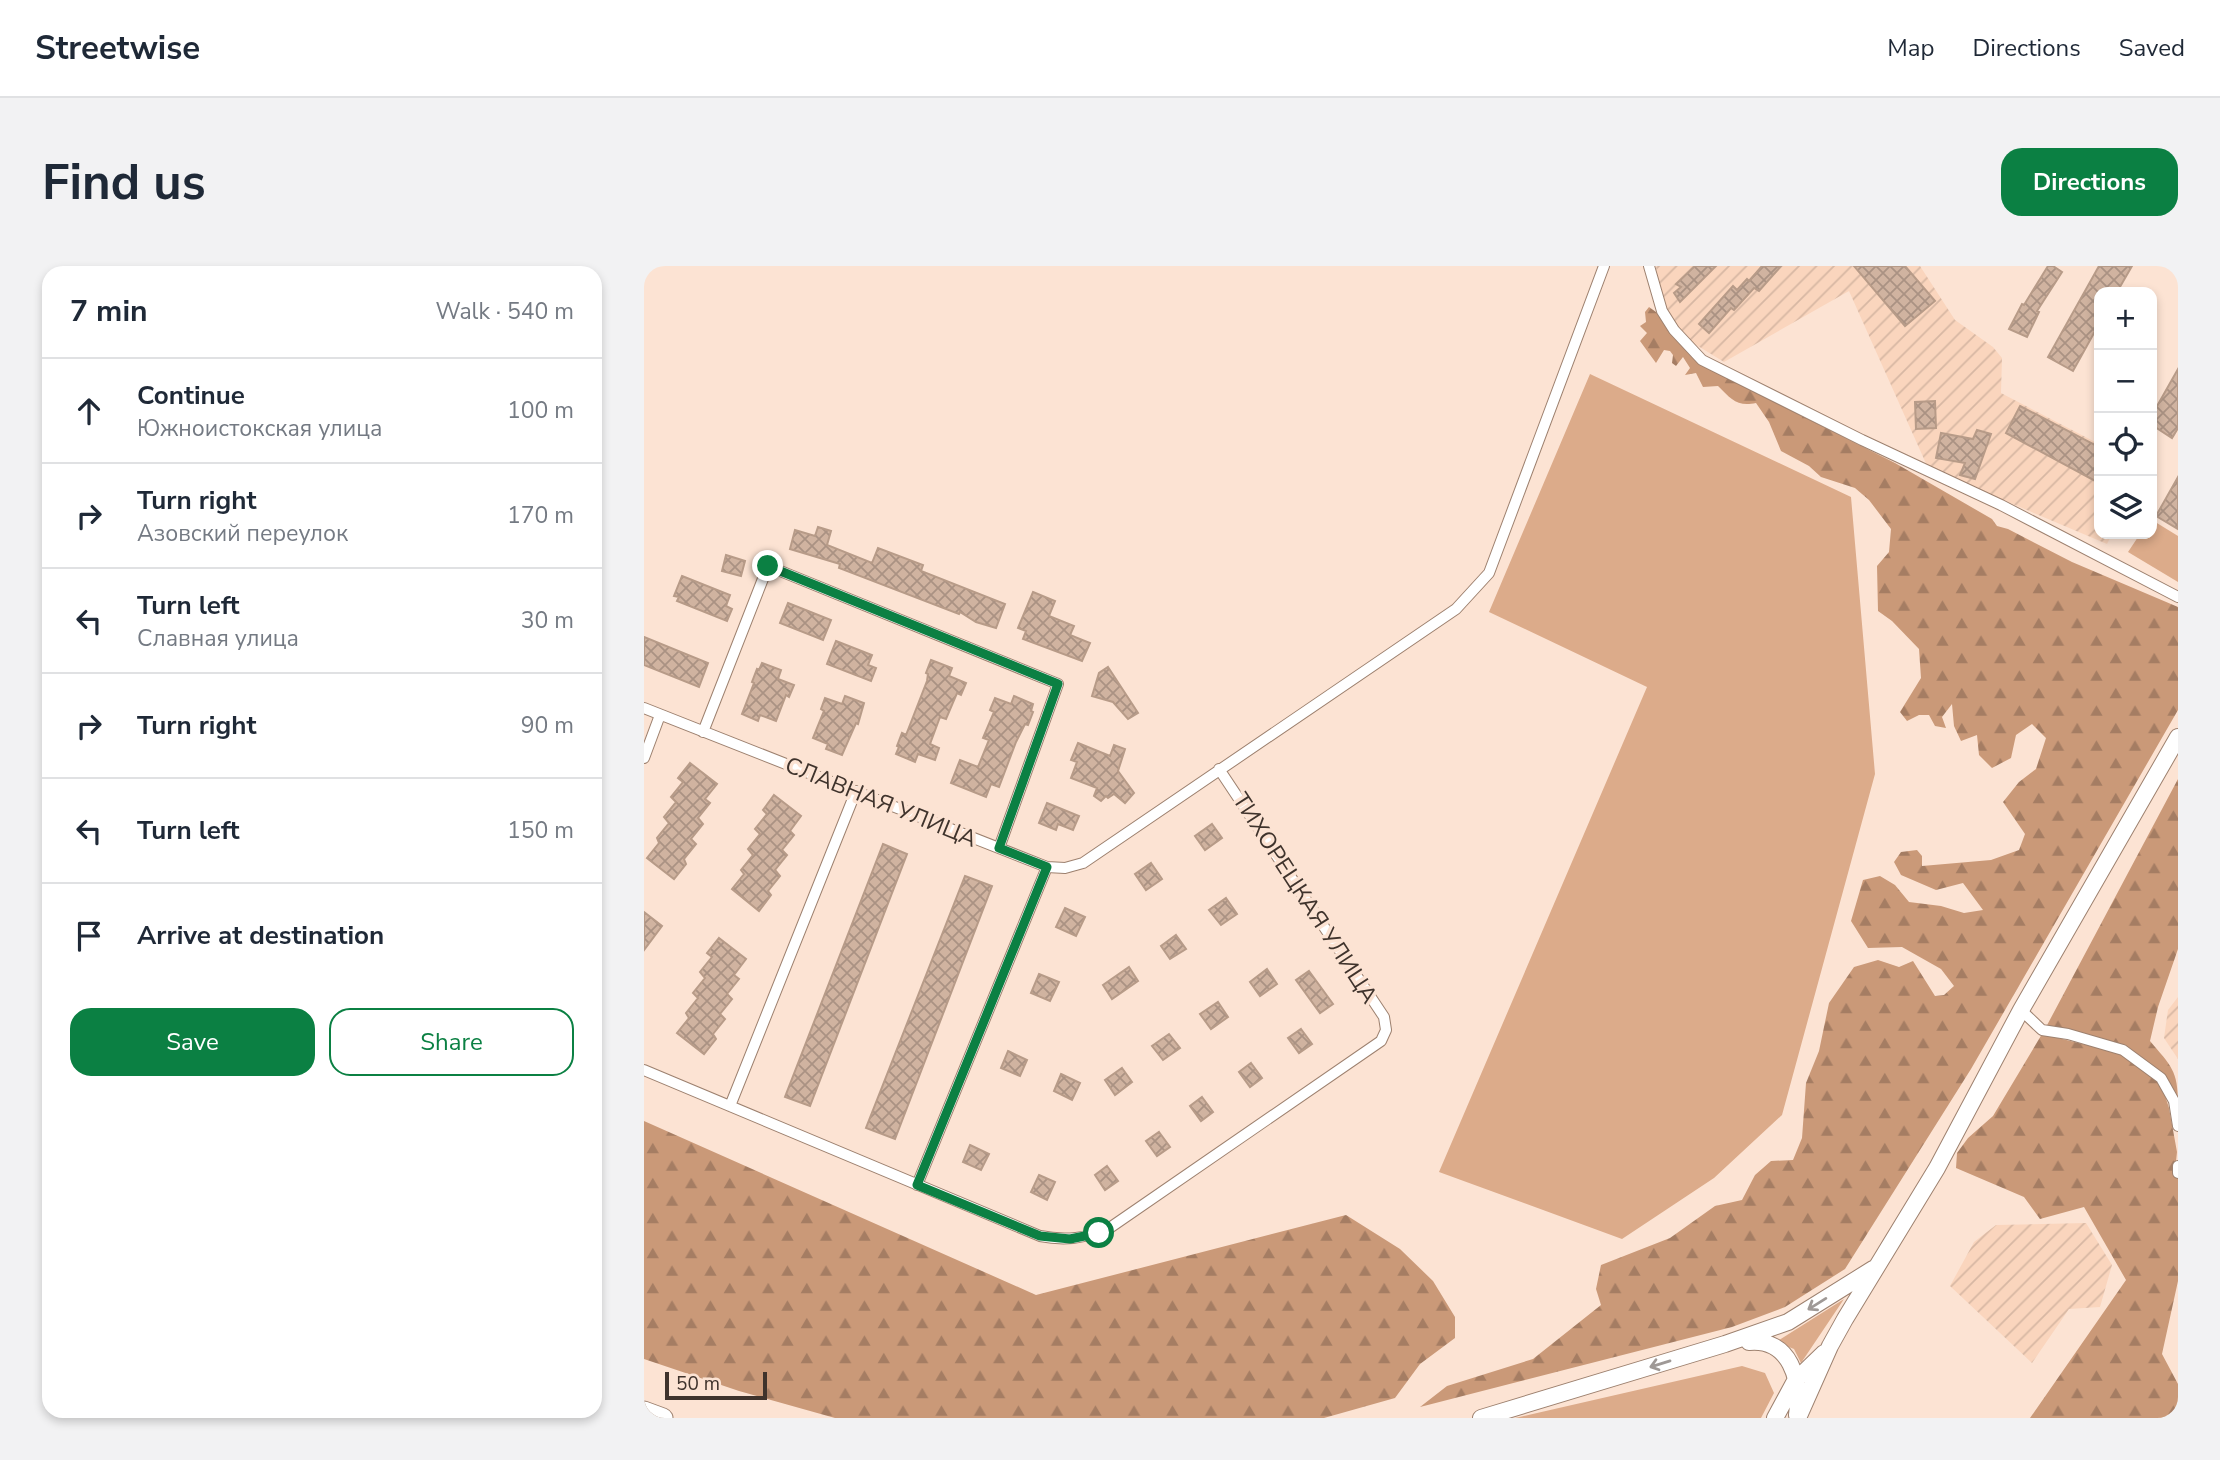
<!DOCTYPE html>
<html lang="en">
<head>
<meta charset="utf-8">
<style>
	:root { --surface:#fff; --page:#f2f2f3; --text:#1f2937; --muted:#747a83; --line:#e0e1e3; --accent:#0b8043 }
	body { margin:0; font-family:"Nunito Sans",sans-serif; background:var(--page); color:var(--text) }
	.controls { position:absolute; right:21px; top:21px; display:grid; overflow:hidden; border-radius:14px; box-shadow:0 4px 10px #0003 }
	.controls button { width:63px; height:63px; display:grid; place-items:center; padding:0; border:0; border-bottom:2px solid var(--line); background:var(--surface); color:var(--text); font:35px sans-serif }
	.scale { position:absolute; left:21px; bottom:18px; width:102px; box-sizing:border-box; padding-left:7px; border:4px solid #3f332c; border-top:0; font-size:19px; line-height:24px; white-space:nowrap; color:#3f332c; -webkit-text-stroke:5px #fce3d3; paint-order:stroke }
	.stop { position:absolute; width:21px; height:21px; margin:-16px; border:5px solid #0b8043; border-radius:50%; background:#fff }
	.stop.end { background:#0b8043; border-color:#fff; box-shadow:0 2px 7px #0008 }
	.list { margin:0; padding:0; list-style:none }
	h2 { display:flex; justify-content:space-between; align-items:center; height:91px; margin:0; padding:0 28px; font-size:30px }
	h2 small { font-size:23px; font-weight:400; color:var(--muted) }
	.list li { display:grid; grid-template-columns:46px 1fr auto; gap:21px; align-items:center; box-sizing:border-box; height:105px; padding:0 28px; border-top:2px solid var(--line) }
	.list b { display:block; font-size:26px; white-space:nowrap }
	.list p { margin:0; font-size:23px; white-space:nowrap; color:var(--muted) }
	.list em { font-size:23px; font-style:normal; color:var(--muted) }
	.actions { display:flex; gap:14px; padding:21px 28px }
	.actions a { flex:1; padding:16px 0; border:2px solid var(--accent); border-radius:21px; text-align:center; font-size:24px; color:var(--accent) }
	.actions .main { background:var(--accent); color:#fff }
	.icon { flex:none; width:38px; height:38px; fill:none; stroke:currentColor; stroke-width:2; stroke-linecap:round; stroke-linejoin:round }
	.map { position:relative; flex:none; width:1534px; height:1152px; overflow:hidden; border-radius:21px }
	header { display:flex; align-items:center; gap:42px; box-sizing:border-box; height:98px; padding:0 35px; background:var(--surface); border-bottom:2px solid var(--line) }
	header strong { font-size:33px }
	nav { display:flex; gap:38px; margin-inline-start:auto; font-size:24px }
	.intro { display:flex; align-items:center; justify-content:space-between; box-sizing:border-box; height:168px; padding:0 42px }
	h1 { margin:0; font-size:49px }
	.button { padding:18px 32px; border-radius:21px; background:var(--accent); color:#fff; font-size:24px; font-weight:700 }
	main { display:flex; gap:42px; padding:0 42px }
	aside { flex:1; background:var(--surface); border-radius:21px; box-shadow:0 4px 10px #0003 }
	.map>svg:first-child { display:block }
	.industrial { fill:url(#industrial-furrows) }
	.green { fill:#dcab8a }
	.forest { fill:url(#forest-firs) }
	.building { fill:url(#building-cross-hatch); stroke:#b79b88; stroke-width:2 }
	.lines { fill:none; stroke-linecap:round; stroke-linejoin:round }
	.street-casing { stroke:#9d816f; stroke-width:12 }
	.secondary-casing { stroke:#9d816f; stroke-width:18 }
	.highway-casing { stroke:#9d816f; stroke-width:21 }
	.street { stroke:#fff; stroke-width:10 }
	.secondary { stroke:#fff; stroke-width:16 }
	.highway { stroke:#fff; stroke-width:19 }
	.oneway { stroke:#9f9996 }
	.route { stroke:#0b8043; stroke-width:9 }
	.labels { text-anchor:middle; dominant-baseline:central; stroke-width:7; stroke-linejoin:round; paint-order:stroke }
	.street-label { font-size:23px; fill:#3f332c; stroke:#fce3d3 }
</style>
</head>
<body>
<header>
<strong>Streetwise</strong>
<nav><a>Map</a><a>Directions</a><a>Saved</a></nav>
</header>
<div class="intro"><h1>Find us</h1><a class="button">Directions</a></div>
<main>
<aside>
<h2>7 min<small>Walk · 540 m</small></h2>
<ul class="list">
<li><svg class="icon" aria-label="ahead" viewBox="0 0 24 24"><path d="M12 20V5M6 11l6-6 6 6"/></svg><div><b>Continue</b><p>Южноистокская улица</p></div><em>100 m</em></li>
<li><svg class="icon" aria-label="right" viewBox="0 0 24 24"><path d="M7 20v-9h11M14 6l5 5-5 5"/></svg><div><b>Turn right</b><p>Азовский переулок</p></div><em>170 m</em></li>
<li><svg class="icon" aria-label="left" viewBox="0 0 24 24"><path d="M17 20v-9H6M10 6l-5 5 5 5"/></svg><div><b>Turn left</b><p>Славная улица</p></div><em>30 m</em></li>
<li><svg class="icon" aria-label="right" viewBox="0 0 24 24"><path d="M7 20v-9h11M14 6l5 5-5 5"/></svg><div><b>Turn right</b></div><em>90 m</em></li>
<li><svg class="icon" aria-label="left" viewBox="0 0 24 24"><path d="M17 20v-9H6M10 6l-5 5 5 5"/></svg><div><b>Turn left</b></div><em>150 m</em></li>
<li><svg class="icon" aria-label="arrive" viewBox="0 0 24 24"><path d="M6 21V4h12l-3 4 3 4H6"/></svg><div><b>Arrive at destination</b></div></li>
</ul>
<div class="actions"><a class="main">Save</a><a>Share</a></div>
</aside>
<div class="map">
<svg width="1534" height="1152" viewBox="0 0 1534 1152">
	<defs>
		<pattern id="industrial-furrows" width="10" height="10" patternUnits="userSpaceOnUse" patternTransform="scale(1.75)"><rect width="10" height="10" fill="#fad5bd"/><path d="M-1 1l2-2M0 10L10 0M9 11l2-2" fill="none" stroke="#d7b7a3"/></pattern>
		<pattern id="forest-firs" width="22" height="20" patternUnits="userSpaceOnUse" patternTransform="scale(1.75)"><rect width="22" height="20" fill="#ca9978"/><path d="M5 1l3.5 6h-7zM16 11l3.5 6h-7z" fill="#a57d63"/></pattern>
		<pattern id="building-cross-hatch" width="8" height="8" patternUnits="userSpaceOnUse" patternTransform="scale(1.75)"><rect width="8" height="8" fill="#d0b3a0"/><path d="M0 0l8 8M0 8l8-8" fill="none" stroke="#aa9283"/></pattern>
	</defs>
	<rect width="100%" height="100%" fill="#fce3d3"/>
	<!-- industrial -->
	<path class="industrial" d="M 1012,0 L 1276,0 L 1311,54 L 1349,81 L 1358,92 L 1357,127 L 1455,178 L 1455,268 L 1468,268 L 1463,278 L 1284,202 L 1205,25 L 1080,96 L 1041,72 L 1014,28 Z
		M 1534,731 L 1534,793 L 1520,772 L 1524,744 Z
		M 1442,957 L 1468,999 L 1456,1041 L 1425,1043 L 1388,1097 L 1306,1020 L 1330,976 L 1352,959 Z"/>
	<!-- green -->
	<path class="green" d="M 946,108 L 1207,231 L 1231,508 L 1138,849 L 1070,912 L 978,973 L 795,906 L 1003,421 L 845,346 Z
		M 1508,254 L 1534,270 L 1534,316 L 1484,286 L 1496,268 L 1508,268 Z
		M 1200,1033 L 1157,1097 L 1150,1083 L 1132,1076 Z
		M 1098,1100 L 1121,1107 L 1130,1127 L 1117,1152 L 871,1152 Z"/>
	<!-- forest -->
	<path class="forest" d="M 1005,41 L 1012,46 L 1055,98 L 1251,197 L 1348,253 L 1353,260 L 1364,263 L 1428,296 L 1534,341 L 1534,444 L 1327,803 L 1201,1003 L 1141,1041 L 1088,1061 L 776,1141 L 803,1120 L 889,1093 L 957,1039 L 952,1023 L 957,999 L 1026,972 L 1071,940 L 1098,934 L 1111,909 L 1127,895 L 1149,894 L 1158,872 L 1162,817 L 1175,785 L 1185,737 L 1210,701 L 1234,694 L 1255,701 L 1269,695 L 1291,730 L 1300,729 L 1310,720 L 1297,703 L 1258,681 L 1224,682 L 1207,655 L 1219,614 L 1236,610 L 1251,619 L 1265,636 L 1297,640 L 1320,647 L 1339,644 L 1319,617 L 1292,624 L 1257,609 L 1250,596 L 1257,586 L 1273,584 L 1278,590 L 1278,600 L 1347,594 L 1375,584 L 1381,568 L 1359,536 L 1375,516 L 1392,503 L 1402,472 L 1388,458 L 1372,469 L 1367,492 L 1348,502 L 1335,489 L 1333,469 L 1317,475 L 1310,460 L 1308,438 L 1298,451 L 1302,462 L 1291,460 L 1285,449 L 1275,449 L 1263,455 L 1256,446 L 1277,412 L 1275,383 L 1248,355 L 1234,345 L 1233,300 L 1245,286 L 1247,263 L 1225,234 L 1211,222 L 1177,211 L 1165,200 L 1137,185 L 1125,156 L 1112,137 C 1093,141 1087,133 1074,120 L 1059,121 L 1052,107 L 1041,109 L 1046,102 L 1039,91 L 1032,100 L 1028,97 L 1029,89 L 1026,85 L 1020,84 L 1012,97 L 996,75 L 1003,67 L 996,60 L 1002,56 L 1001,46 Z
		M 1534,513 L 1534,683 L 1514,741 L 1506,775 C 1527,800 1534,804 1534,838 L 1482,782 L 1401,763 Z
		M 1398,768 L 1479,788 L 1517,817 L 1525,842 L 1533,886 L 1531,905 L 1534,909 L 1534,1015 L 1518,1088 L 1534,1118 L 1534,1152 L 1386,1152 L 1482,1014 L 1440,941 L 1396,953 L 1380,931 L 1312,902 L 1313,887 L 1324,872 L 1349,850 Z
		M 0,855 L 392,1029 L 702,949 L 756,983 L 789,1015 L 811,1051 L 811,1072 L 776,1098 L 751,1132 L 680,1152 L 191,1152 L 95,1125 L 0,1093 Z"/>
	<!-- building -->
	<path class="building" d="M 1051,0 L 1072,0 L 1036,36 L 1030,27 L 1037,21 L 1032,18 Z
		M 1118,0 L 1137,0 L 1115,25 L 1110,22 L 1090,44 L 1087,42 L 1065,67 L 1055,58 L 1089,20 L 1093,24 L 1103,13 L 1105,15 Z
		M 1210,0 L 1261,0 L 1291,35 L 1261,60 Z
		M 1404,0 L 1409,0 L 1418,6 L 1393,45 L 1395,46 L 1383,71 L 1365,63 L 1378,38 L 1380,39 Z
		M 1455,0 L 1488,0 L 1473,26 L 1455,26 L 1455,58 L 1429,105 L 1404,91 Z
		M 1534,103 L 1534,162 L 1528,172 L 1508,159 L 1508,149 Z
		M 1291,135 L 1292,162 L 1272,163 L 1271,136 Z
		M 1376,140 L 1455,181 L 1455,217 L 1362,167 Z
		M 1333,164 L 1347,168 L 1331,213 L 1316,209 L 1321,197 L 1292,192 L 1297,167 L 1329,173 Z
		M 1534,211 L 1534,263 L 1512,250 Z
		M 174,261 L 187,265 L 183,279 L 228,297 L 234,282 L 279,299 L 277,305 L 361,338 L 352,362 L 332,356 L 316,346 L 315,348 L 195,302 L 196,298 L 146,283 L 151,264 L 171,270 Z
		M 82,289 L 101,295 L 97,310 L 78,305 Z
		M 38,310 L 86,329 L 82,340 L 88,343 L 83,355 L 33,335 L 35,331 L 30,330 Z
		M 389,326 L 411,335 L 405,350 L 430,360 L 426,369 L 446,377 L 438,395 L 379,373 L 382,365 L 374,362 Z
		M 144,337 L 187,354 L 179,374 L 136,357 Z
		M 0,371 L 64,397 L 55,421 L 0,399 Z
		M 192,375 L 228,389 L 224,399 L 232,402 L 227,415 L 183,398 Z
		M 287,394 L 308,402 L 305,410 L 322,417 L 317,429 L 313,427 L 302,453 L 296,451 L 286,478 L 295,482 L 291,494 L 274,488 L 271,496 L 252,488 L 255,481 L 253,480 L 258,467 L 262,469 L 283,415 L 284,408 L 282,407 Z
		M 118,397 L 137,404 L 134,413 L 150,419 L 145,431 L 142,429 L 132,455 L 116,449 L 114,455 L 98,448 L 110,417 L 108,416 L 113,403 L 115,404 Z
		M 464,401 L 494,447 L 484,453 L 469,436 L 448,430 L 455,407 Z
		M 201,430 L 220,437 L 214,458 L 212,457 L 198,489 L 182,483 L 184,478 L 169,472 L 180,445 L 177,443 L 181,432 L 198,438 Z
		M 370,430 L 389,438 L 387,445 L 389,446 L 384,459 L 381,458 L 372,476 L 355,521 L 347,518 L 342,531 L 307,517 L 316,494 L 334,501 L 345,474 L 339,472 L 350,446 L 346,444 L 351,432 L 367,438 Z
		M 434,477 L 466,490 L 470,479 L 481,483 L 474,505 L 490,527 L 481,537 L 470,528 L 464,532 L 462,530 L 457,535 L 450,530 L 453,522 L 427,512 L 433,496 L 427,494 Z
		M 46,497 L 73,518 L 61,533 L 66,537 L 54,552 L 59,558 L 47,573 L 52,578 L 40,593 L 42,598 L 30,613 L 3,592 L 15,577 L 13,572 L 25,557 L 20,551 L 32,536 L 27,531 L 39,516 L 34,512 Z
		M 130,529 L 157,550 L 146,565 L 150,569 L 138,584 L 143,589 L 131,604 L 136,610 L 124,625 L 127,629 L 115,645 L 88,623 L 100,608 L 97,604 L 109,589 L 104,583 L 116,568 L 111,563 L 123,548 L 119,544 Z
		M 403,537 L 435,550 L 429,564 L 414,558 L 412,564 L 395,557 Z
		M 568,558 L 578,572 L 561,584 L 551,570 Z
		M 239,578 L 263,588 L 166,840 L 141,831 Z
		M 507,597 L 518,613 L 502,624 L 491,608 Z
		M 321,610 L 348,620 L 251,873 L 222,862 Z
		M 582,632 L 593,648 L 577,659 L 565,644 Z
		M 421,642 L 441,651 L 432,670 L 412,661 Z
		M 0,646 L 18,660 L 0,684 Z
		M 532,669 L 542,683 L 526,693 L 517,680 Z
		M 75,672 L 102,693 L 90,709 L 95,713 L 83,728 L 88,733 L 76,748 L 81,753 L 69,768 L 72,773 L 60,788 L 33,767 L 45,752 L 42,747 L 54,732 L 49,727 L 61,712 L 56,706 L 68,691 L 63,687 Z
		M 485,701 L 494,715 L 468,733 L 459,719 Z
		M 623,703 L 633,718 L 616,730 L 606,716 Z
		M 665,705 L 689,738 L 676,747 L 652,714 Z
		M 395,708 L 415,716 L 406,735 L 387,727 Z
		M 574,736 L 584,751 L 567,763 L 556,748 Z
		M 657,763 L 668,778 L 655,787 L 644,772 Z
		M 525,768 L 536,782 L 519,794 L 508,780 Z
		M 364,785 L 383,794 L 376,810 L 357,802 Z
		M 607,797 L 618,812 L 606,821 L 595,806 Z
		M 478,802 L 488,816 L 471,829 L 461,814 Z
		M 417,808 L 436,817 L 428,834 L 410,825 Z
		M 558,831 L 569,846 L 557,855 L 546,840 Z
		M 515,866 L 526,881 L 513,890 L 502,875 Z
		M 326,879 L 345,888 L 337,904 L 319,896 Z
		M 463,900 L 474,915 L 461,924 L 451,909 Z
		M 395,909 L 411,916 L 403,934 L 387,926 Z"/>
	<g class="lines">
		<defs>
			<path id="street" d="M 1005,0 L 1018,45 L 1030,64 L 1058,94 L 1218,174 L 1357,239 L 1534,331
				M 0,442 L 403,601 L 421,602 L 439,597 L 812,343 L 845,307 L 960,0
				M 59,466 L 124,300 L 414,418 L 355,582
				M 0,492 L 16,449
				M 1377,744 L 1398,764 L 1424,768 L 1479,784 L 1517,812 L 1530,835 L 1534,860
				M 0,804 L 396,970 C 421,975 443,973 467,961 L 737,775 L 742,764 L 740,751 L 575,503
				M 86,840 L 212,525
				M 1534,900 L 1534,907
				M 273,919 L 403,601"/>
			<path id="secondary" d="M 1105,1076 C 1146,1072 1158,1114 1153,1149
				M 837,1152 L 1081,1078 L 1144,1056 L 1229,1003
				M 1131,1152 L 1151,1115 L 1180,1087
				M 1154,1152 L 1186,1080 L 1201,1053 L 1293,902 L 1377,744 L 1534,471"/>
			<path id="highway" d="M 0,1145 L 19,1152"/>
		</defs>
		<!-- street casing -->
		<use href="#street" class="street-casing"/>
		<!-- secondary casing -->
		<use href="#secondary" class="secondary-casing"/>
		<!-- highway casing -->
		<use href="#highway" class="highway-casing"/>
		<!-- street -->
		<use href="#street" class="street"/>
		<!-- secondary -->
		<use href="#secondary" class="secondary"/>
		<!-- highway -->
		<use href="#highway" class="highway"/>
	</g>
	<!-- one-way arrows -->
	<defs><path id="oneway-shaft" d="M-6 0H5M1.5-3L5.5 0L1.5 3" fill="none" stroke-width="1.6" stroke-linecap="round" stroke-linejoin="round" transform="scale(1.75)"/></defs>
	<g class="oneway">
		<use href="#oneway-shaft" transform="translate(1173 1038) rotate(148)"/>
		<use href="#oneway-shaft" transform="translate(1016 1098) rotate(163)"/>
	</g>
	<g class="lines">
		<!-- route -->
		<path class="route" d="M 124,300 L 414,418 L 355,582 L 403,601 L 273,919 L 396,970 L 426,973 L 455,967"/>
	</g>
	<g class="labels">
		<!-- street labels -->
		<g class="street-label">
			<text transform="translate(237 536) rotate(22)">СЛАВНАЯ УЛИЦА</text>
			<text transform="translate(661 632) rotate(57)">ТИХОРЕЦКАЯ УЛИЦА</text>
		</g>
	</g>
</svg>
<div class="controls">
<button>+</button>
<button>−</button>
<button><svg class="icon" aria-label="locate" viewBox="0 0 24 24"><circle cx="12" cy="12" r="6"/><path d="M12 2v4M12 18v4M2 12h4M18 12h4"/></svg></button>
<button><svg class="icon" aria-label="layers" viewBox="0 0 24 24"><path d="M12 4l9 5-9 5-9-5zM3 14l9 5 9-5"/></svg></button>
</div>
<div class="scale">50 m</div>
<div class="stop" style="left:455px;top:967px"></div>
<div class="stop end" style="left:124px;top:300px"></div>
</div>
</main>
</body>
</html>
